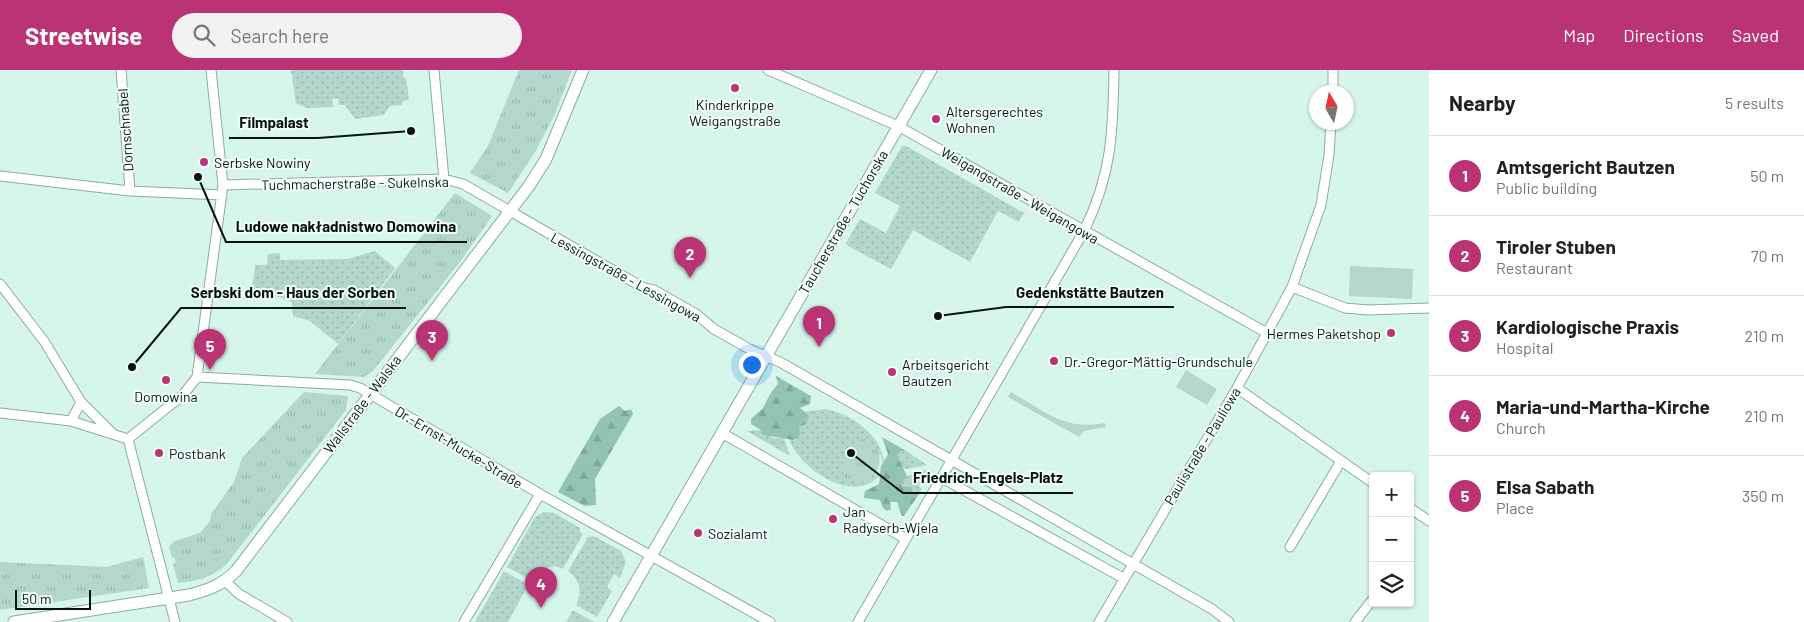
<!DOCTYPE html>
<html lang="en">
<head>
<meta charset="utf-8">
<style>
	:root { --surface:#fff; --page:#f2f2f2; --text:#222; --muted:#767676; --line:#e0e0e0; --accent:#b93375 }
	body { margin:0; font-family:Barlow,sans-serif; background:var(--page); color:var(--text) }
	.controls { position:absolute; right:15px; bottom:15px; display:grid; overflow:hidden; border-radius:5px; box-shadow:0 1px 4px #0004 }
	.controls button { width:45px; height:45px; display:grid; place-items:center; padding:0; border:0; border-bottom:1px solid var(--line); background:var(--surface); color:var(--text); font:25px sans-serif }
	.compass { position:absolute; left:1309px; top:15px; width:45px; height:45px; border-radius:50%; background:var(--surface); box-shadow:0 1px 4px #0004; rotate:351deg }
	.scale { position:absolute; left:15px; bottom:12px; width:76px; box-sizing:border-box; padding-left:5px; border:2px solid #091411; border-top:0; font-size:14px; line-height:18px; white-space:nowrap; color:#091411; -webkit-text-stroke:4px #f1fefa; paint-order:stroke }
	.you { position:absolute; left:751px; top:294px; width:18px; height:18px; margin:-12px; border:4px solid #fff; border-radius:50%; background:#1a73e8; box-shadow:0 0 0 8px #1a73e833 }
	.badge { display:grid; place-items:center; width:32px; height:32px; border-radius:50%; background:var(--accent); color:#fff; font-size:16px; font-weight:700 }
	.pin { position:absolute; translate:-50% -41px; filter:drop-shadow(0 1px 2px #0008) }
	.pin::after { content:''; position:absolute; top:26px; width:18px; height:15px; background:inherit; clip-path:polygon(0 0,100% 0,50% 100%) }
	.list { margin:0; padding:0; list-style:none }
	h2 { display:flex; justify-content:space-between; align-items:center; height:65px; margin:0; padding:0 20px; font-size:21px }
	h2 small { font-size:16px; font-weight:400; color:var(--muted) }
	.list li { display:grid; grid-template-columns:32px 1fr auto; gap:15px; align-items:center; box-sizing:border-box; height:80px; padding:0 20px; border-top:1px solid var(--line) }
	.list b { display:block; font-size:19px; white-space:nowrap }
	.list p { margin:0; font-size:16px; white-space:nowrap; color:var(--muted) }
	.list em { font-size:16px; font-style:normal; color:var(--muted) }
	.icon { flex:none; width:28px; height:28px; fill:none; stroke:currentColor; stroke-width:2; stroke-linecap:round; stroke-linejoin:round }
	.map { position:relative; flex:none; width:1429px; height:552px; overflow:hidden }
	header { display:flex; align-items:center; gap:30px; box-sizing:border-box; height:70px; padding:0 25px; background:var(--accent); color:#fff }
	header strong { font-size:24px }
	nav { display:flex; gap:28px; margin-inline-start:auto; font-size:18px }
	.search { width:350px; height:45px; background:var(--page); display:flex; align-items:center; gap:12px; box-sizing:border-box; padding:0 18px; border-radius:28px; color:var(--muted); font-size:19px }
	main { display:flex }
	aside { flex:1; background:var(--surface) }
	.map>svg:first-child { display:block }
	.grass { fill:url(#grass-dots) }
	.forest { fill:url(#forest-firs) }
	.park { fill:url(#park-tufts) }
	.garden { fill:#b3d7cc }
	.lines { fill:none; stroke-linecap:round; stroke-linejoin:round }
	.minor-casing { stroke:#8daba2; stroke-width:11 }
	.tertiary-casing { stroke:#8daba2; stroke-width:13 }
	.minor { stroke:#fff; stroke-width:9 }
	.tertiary { stroke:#fff; stroke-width:11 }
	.poi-dot { fill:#b93375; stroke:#f1fefa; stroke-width:2 }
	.labels { text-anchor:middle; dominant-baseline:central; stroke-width:4; stroke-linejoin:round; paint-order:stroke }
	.poi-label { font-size:14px; fill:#091411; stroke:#f1fefa; text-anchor:start }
	.street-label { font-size:14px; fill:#091411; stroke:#f1fefa }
	.leader { fill:none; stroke:#091411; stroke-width:2 }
	.callout-dot { fill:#091411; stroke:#f1fefa; stroke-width:2 }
	.callout-label { font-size:15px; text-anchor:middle; font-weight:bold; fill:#091411; stroke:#f1fefa; stroke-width:4; stroke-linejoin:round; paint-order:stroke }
</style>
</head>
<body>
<header>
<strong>Streetwise</strong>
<div class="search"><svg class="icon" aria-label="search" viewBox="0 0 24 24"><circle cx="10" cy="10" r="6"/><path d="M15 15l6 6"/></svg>Search here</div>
<nav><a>Map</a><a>Directions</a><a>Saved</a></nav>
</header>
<main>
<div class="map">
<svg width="1429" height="552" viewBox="0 0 1429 552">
	<defs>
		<pattern id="grass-dots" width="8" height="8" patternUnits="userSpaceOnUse" patternTransform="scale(1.25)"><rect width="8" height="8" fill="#b3d7cc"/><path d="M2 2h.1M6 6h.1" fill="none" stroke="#99b8ae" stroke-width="1.8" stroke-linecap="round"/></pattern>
		<pattern id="forest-firs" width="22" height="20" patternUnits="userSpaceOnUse" patternTransform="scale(1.25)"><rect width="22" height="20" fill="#92c3b4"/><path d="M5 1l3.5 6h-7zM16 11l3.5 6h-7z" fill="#7da79a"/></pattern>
		<pattern id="park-tufts" width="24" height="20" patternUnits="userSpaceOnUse" patternTransform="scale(1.25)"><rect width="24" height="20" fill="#b3d7cc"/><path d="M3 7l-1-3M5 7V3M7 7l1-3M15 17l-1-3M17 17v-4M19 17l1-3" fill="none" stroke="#99b8ae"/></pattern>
	</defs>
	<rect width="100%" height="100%" fill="#d6f5eb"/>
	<!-- grass -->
	<path class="grass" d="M 291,0 L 403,0 L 403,8 L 406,8 L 409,29 L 402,32 L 402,35 L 390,36 L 384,45 L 355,49 L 345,35 L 339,35 L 338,28 L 332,29 L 333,37 L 307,38 L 296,33 Z
		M 902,76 L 906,76 L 1024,143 L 1019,152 L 998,141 L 970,192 L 913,160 L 891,199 L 848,176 L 846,173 L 860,149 L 886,163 L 900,136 L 875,123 Z
		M 375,181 L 395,198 L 338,274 L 310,251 L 293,246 L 292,232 L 265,222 L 252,220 L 255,195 L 267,195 L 268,184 L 280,183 L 280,190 L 348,189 Z
		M 825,339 C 851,344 881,364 884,392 L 882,391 L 880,383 L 871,411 L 876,404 L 879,406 C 852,435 800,399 789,369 L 793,370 L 799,357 L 802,342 Z
		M 761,360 L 773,368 L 784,368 L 790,386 L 747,361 Z
		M 901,381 L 908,382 L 927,395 L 906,399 L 901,398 L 897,386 Z
		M 923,400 L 931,400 L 932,402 L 926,413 L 922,411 L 919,416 L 922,419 L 919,424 L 903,417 L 901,413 L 903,408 Z
		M 544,442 L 554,443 L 580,458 L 580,462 L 583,464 L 563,499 L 555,496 L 543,498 L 531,510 L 507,497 L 535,447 Z
		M 594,466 L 621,481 L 626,492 L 620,508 L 614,504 L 607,517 L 612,521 L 597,547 L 576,535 C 582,521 581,511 568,501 L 588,467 Z
		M 504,501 L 528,515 L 508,552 L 475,552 Z
		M 573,540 L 594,552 L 566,552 Z"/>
	<!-- forest -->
	<path class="forest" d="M 776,306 L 811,326 L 810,334 L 800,338 L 808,345 L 807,353 L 799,357 L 800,365 L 793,370 L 764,365 L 761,360 L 751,354 L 751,349 C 754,345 760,342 763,338 C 768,329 770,322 778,314 Z
		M 619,336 L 625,341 L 631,339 L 633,344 L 595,409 L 596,435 L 585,436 L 558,422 L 600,349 Z
		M 882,367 L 908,382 L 901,381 L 897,386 L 907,406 L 901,413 L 903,417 L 911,417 L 913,422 L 919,424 L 904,446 L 902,446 L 897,432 L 890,432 L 891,439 L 887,441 L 883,438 L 880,430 L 864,428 L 865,421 L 879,414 L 881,396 L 888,384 Z"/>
	<!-- park -->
	<path class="park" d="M 519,0 L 572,0 L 554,46 L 535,82 L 508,123 L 470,103 L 488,76 Z
		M 455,123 L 492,146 L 460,192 L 373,301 L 364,307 L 315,304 Z
		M 304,322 L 348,326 L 346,340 L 226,495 C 210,508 198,511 178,513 L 173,494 L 176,493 L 174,487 L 172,488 L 169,476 L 175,471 L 200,463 L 210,451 L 211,444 L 234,412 L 242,388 Z
		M 865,369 C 884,379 883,395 871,411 L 846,410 L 843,406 C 843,392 850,380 860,370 Z
		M 143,487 L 149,518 L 0,540 L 0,492 L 107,497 Z"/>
	<!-- garden -->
	<path class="garden" d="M 1350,196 L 1413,199 L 1412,229 L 1349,226 Z
		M 1186,300 L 1217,319 L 1207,335 L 1176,317 Z
		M 1011,322 C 1044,341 1065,361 1105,353 L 1106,357 L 1084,361 L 1079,367 L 1008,327 Z"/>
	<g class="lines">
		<defs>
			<path id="minor" d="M 121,0 L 130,121
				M 434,0 L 444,109
				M 768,0 L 898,56 L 1267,263
				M 1333,22 L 1333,0
				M 0,106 L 130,121 L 222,125
				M 223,115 L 444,109 L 463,114 L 644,218 L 654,220 L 696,244 L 714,259 L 753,281 L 780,292 L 1212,539 L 1229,552
				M 0,214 L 44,271 L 81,332 L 113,364
				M 1292,217 L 1345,238 L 1368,240 L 1429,238
				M 197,307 L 350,315 L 360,318 L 540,424 L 770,552
				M 1237,318 L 1373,413
				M 0,343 L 71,351 L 128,369
				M 71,351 L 81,332
				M 722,363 L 906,469
				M 128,369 L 183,325 L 197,307 L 223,115 L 211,0
				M 128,369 L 175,552
				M 942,408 L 1123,508
				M 1410,438 L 1429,451
				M 1290,477 L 1341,391
				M 225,511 L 239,524 L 287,552
				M 464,552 L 540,424
				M 858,552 L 1084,161 C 1112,104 1113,62 1114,0
				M 1099,552 L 1237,318 L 1292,217 L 1321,135 L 1329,85 L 1331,52
				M 1355,552 L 1373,529"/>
			<path id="tertiary" d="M 14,552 L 189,525 C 208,520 222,515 236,501 L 529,116 L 546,89 L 583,0
				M 613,552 L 931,0"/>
		</defs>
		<!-- minor casing -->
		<use href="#minor" class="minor-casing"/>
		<!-- tertiary casing -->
		<use href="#tertiary" class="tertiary-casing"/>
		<!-- minor -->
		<use href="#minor" class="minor"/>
		<!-- tertiary -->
		<use href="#tertiary" class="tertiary"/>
	</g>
	<!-- markers -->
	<g class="poi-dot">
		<circle cx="735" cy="18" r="5"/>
		<circle cx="936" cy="49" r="5"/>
		<circle cx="204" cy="92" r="5"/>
		<circle cx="1391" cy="263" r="5"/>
		<circle cx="1054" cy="291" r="5"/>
		<circle cx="892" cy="302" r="5"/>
		<circle cx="166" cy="310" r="5"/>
		<circle cx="159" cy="383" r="5"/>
		<circle cx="833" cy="449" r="5"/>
		<circle cx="698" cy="463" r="5"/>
	</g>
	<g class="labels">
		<!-- poi labels -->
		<g class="poi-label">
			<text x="735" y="34" text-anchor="middle">Kinderkrippe<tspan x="735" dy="16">Weigangstraße</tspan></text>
			<text x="946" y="41">Altersgerechtes<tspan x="946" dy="16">Wohnen</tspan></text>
			<text x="214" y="92">Serbske Nowiny</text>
			<text x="1381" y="263" text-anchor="end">Hermes Paketshop</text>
			<text x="1064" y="291">Dr.-Gregor-Mättig-Grundschule</text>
			<text x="902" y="294">Arbeitsgericht<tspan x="902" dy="16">Bautzen</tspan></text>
			<text x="166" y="326" text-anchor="middle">Domowina</text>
			<text x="169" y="383">Postbank</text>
			<text x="843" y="441">Jan<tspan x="843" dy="16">Radyserb-Wjela</tspan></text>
			<text x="708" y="463">Sozialamt</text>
		</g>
		<!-- street labels -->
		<g class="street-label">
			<text transform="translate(125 60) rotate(-94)">Dornschnabel</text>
			<text transform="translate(355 113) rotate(-1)">Tuchmacherstraße - Sukelnska</text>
			<text transform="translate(1020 125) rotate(30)">Weigangstraße - Weigangowa</text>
			<text transform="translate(843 152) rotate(-60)">Taucherstraße - Tuchorska</text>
			<text transform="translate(626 207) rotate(29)">Lessingstraße - Lessingowa</text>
			<text transform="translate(362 334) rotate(-53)">Wallstraße - Walska</text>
			<text transform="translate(1202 376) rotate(-59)">Paulistraße - Pauliowa</text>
			<text transform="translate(459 377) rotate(31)">Dr.-Ernst-Mucke-Straße</text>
		</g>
	</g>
	<!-- callouts -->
	<path class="leader" d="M411 61L318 68H229M198 107L226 172H467M938 246L1006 237H1174M132 297L181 238H406M851 383L903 423H1073"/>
	<g class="callout-dot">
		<circle cx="411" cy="61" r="5"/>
		<circle cx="198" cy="107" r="5"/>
		<circle cx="938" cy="246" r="5"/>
		<circle cx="132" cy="297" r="5"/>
		<circle cx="851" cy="383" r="5"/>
	</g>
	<g class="callout-label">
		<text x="274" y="58">Filmpalast</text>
		<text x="346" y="162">Ludowe nakładnistwo Domowina</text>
		<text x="1090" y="228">Gedenkstätte Bautzen</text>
		<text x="293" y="228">Serbski dom - Haus der Sorben</text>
		<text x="988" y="413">Friedrich-Engels-Platz</text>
	</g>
</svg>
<div class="controls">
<button>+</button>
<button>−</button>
<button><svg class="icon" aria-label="layers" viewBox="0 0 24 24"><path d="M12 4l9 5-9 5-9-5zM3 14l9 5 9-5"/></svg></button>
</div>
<svg class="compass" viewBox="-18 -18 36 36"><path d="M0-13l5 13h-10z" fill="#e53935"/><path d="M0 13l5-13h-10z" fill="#767676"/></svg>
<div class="scale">50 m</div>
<div class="you"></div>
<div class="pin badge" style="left:819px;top:277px">1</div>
<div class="pin badge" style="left:690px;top:208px">2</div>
<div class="pin badge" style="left:432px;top:291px">3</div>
<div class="pin badge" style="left:541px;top:538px">4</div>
<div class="pin badge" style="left:210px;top:300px">5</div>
</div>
<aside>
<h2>Nearby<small>5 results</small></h2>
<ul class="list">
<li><span class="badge">1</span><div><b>Amtsgericht Bautzen</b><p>Public building</p></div><em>50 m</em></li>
<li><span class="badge">2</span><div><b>Tiroler Stuben</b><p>Restaurant</p></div><em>70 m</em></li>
<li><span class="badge">3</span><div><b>Kardiologische Praxis</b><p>Hospital</p></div><em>210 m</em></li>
<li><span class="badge">4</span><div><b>Maria-und-Martha-Kirche</b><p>Church</p></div><em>210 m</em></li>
<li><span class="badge">5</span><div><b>Elsa Sabath</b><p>Place</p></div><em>350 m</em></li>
</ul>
</aside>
</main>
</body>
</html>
